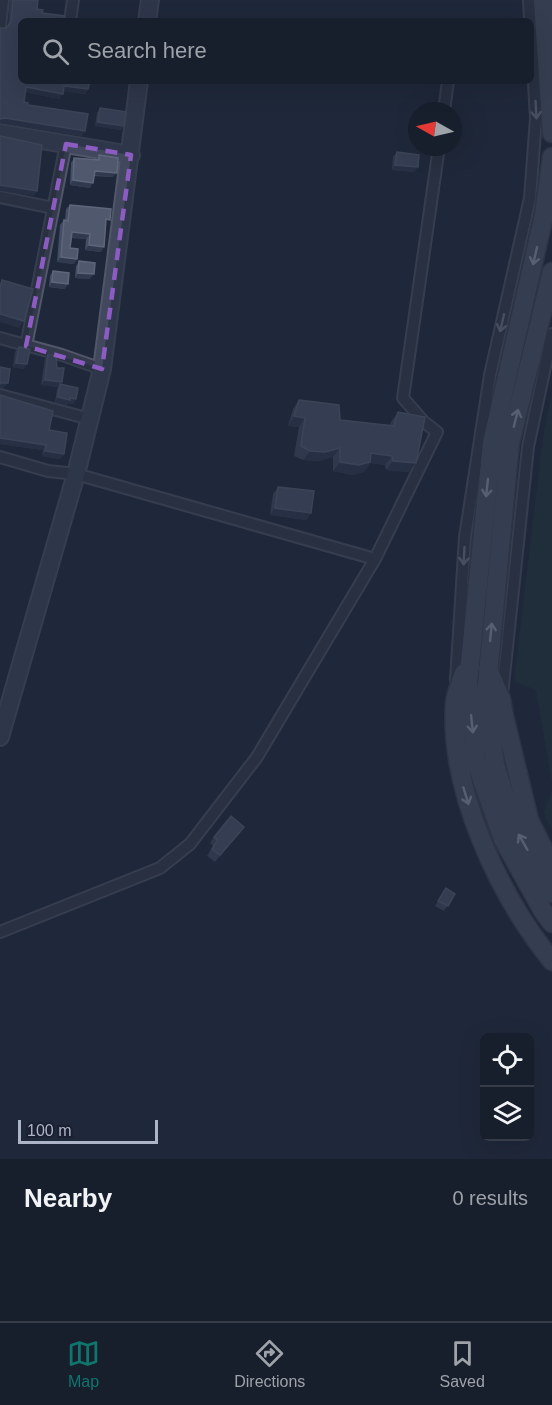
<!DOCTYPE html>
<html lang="en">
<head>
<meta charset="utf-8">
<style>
	:root { --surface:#171e2c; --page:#202734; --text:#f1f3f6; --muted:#9ea2a9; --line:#363c48; --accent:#0f766e }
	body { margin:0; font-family:Arial,sans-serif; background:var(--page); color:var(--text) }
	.controls { position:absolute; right:18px; bottom:18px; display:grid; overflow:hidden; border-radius:9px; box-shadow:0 6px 24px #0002 }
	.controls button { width:54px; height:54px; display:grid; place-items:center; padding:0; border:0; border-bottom:2px solid var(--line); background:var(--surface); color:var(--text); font:30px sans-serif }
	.compass { position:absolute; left:408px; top:102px; width:54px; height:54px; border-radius:50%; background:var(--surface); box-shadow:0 6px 24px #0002; rotate:278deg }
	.scale { position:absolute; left:18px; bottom:15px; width:140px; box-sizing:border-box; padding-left:6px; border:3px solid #aeb4c7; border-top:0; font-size:16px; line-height:21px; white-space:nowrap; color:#aeb4c7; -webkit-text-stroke:4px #191f2f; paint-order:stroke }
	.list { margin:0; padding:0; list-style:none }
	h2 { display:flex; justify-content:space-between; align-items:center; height:78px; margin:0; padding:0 24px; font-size:26px }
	h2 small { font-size:20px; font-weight:400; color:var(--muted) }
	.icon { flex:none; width:33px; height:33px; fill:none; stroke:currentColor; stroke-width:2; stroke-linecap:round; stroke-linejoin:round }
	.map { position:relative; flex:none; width:552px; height:1159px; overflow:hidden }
	.search { position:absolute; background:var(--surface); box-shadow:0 6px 24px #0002; left:18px; right:18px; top:18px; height:66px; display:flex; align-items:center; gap:15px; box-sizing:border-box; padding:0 21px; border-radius:9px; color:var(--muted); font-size:22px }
	.sheet { height:162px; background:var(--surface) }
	nav { display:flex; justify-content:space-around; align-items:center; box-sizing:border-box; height:84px; border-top:2px solid var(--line); background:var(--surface); font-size:16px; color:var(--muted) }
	nav a { display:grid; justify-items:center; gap:3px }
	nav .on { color:var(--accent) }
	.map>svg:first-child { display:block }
	.green { fill:#21353b }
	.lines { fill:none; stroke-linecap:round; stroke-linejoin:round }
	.street-casing { stroke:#515768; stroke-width:14 }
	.secondary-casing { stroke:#515768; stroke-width:20 }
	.primary-casing { stroke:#3d4354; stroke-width:21 }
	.street { stroke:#333a4b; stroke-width:10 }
	.secondary { stroke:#41485e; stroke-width:16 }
	.primary { stroke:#51596b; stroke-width:18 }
	.wall { fill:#434d63 }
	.shaded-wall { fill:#30394e }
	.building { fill:#4f586d; stroke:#5e667b; stroke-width:1.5 }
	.oneway { stroke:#777d8f }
	.oneway2 { stroke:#9ba2b5 }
	.marked { fill:none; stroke:#8d5cc2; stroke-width:4.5; stroke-dasharray:12 8; stroke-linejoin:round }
</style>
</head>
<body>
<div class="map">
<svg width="552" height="1159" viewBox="0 0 552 1159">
	<rect width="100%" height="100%" fill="#1f283a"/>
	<!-- green -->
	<path class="green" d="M 552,394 L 552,782 L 536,690 L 514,681 L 543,438 Z
		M 552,790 L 552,831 L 544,813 Z"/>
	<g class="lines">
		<defs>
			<path id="street" d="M 529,0 L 530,21
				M 70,21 L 73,0
				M 0,26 L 3,0
				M 444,111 L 448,81
				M 0,197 L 53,208
				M 0,338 L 62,355 L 102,369
				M 26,346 L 66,144
				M 0,395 L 90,419
				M 0,457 L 48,471 L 76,474 L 375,559
				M 456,680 L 465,537 L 490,375 L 530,198 L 536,118 L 531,31
				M 502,695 L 528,447 L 552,334
				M 0,932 L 160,868 L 190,844 L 257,757 L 375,559 L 437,432 L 424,422 L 403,398 L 439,147"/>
			<path id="secondary" d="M 147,21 L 150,0
				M 0,133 L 131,155
				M 0,737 L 76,474 L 102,369 L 139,81"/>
			<path id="primary" d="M 543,0 L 552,133
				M 552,157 L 544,215 L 492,443 L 468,683 L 476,762 L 503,839 L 543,911 L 552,923
				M 552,272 L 510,443 L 486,695 L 495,765 L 514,826 L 552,893
				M 488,669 L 501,699 L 504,716 L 529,820 L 552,866
				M 464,673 C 461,682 456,693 455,703 C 449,790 499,895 552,961"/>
		</defs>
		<!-- street casing -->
		<use href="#street" class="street-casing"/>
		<!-- secondary casing -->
		<use href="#secondary" class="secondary-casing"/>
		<!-- primary casing -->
		<use href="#primary" class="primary-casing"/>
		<!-- street -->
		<use href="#street" class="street"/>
		<!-- secondary -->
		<use href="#secondary" class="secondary"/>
		<!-- primary -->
		<use href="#primary" class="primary"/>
	</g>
	<!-- wall -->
	<path class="wall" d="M 10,0 L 38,0 L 21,21 L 88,89 L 85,94 L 63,91 L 59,99 L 25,92 L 24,102 L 82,136 L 2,123 L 6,28 L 8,26 Z
		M 100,108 L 124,126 L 120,130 L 95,126 L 97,113 Z
		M 397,152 L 418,167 L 414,172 L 392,170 L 393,157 Z
		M 99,155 L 113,177 L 94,176 L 90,188 L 70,185 L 71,163 L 74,158 L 96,159 Z
		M 70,205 L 106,224 L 101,252 L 85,250 L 86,239 L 72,238 L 70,248 L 77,259 L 74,264 L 57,262 L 60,225 L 64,220 L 65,221 L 66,209 Z
		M 79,261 L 90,279 L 75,278 L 76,266 Z
		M 53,271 L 65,289 L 49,287 L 50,276 Z
		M 19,347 L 27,364 L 24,369 L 13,367 L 15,352 Z
		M 48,354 L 57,368 L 62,382 L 60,384 L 76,399 L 73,404 L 68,403 L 67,405 L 55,402 L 57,389 L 58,387 L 41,385 L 45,359 Z
		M 0,395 L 49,430 L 64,454 L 60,459 L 42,456 L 43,450 L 0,444 Z
		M 299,400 L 340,420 L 390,425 L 391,422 L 398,412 L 409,472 L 386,470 L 385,465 L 370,463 L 364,472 L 352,475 L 333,471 L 333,457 L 319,461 L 303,460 L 294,456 L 299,427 L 288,426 L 293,409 Z
		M 278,487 L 311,513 L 306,520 L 270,515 L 273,494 Z
		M 240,833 L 215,862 L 207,856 L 213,846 L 210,843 L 214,837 Z
		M 446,888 L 455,894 L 444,911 L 435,906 Z"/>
	<!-- shaded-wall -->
	<path class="shaded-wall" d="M 64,86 L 88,89 L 85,94 L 61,91 Z
		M 26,87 L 63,94 L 59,99 L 23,92 Z
		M 5,118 L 85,131 L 82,136 L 0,123 L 0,119 Z
		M 98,122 L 124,126 L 120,130 L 95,126 Z
		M 395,165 L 418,167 L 414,172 L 392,170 Z
		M 95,171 L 117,173 L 113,177 L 92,175 Z
		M 73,180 L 93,183 L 90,188 L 70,185 Z
		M 0,185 L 37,191 L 34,196 L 0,191 Z
		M 72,232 L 90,234 L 86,239 L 69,237 Z
		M 89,245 L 104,247 L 101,252 L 85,250 Z
		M 61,257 L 77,259 L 74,264 L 57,262 Z
		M 78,273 L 94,274 L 90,279 L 75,278 Z
		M 52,282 L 68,284 L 65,289 L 49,287 Z
		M 0,314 L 24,321 L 19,328 L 0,322 Z
		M 16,363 L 27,364 L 24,369 L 13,367 Z
		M 45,380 L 62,382 L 58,387 L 41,385 Z
		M 1,383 L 8,383 L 4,388 L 0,388 L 0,384 Z
		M 58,397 L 70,398 L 76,399 L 73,404 L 68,403 L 67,405 L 55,402 Z
		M 294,416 L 305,418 L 299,427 L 288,426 Z
		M 0,438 L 46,445 L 43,450 L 0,444 Z
		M 340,448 L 333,457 L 319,461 L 303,460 L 310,451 Z
		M 45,451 L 64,454 L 60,459 L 42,456 Z
		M 371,453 L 392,456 L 385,465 L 370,463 L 364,472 L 352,475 L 333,471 L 340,462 Z
		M 393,461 L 416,463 L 409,472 L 386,470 Z
		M 275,508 L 311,513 L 306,520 L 270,515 Z
		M 244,827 L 240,833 L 215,862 L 220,855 Z"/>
	<!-- building -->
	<path class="building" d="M 13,0 L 38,0 L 37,9 L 43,10 L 42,13 L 65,16 L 64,21 L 21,21 L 21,81 L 90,81 L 88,89 L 64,86 L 63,94 L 26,87 L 24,102 L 28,103 L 28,105 L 88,114 L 85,131 L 5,118 L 0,119 L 0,28 L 6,28 L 11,22 Z
		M 98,19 L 98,21 L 83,21 Z
		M 100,108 L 126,112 L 124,126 L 98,122 Z
		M 0,136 L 42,145 L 37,191 L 0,185 Z
		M 397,152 L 419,155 L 418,167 L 395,165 Z
		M 99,155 L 118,158 L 117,173 L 95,171 L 93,183 L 73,180 L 74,158 L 99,160 Z
		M 70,205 L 111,209 L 110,220 L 106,219 L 104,247 L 89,245 L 90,234 L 72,232 L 70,248 L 78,249 L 77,259 L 61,257 L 64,220 L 68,221 Z
		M 79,261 L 95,263 L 94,274 L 78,273 Z
		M 53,271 L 69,273 L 68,284 L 52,282 Z
		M 2,280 L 33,289 L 24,321 L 0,314 L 0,287 Z
		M 19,347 L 30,349 L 27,364 L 16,363 Z
		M 48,354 L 56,356 L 57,368 L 64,368 L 62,382 L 45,380 Z
		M 0,367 L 10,369 L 8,383 L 1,383 L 0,384 Z
		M 60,384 L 78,388 L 76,399 L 70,398 L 70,400 L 58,397 Z
		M 0,395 L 53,411 L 49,430 L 67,433 L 64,454 L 45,451 L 46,445 L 0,438 Z
		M 299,400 L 339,405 L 340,420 L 394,426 L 398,412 L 425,417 L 416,463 L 393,461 L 392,456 L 371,453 L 370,462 L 359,465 L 340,462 L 340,448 L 325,452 L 310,451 L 301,446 L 305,418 L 294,416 Z
		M 278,487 L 314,491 L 311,513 L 275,508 Z
		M 231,816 L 244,827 L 220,855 L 212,849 L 218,840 L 214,837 Z
		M 446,888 L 455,894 L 448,906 L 438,901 Z"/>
	<!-- one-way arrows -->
	<defs><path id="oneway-shaft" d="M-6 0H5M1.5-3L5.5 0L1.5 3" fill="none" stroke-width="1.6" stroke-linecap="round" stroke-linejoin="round" transform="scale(1.5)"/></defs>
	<g class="oneway">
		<use href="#oneway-shaft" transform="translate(536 110) rotate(87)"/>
		<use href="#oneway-shaft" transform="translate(502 323) rotate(103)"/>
		<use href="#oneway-shaft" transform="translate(464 556) rotate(93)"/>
	</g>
	<g class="oneway2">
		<use href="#oneway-shaft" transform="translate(535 256) rotate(103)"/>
		<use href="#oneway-shaft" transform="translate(516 418) rotate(-76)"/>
		<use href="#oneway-shaft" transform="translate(487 488) rotate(96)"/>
		<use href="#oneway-shaft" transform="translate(491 632) rotate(-84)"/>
		<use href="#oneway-shaft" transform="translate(472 724) rotate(84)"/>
		<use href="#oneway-shaft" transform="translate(466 796) rotate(73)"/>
		<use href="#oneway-shaft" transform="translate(523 842) rotate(-120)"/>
	</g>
	<!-- marked area -->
	<path d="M0 0H552V1159H0ZM 66,144 L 131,155 L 102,369 L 26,346 Z" fill="#1f283a" fill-opacity=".55" fill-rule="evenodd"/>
	<path class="marked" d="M 66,144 L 131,155 L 102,369 L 26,346 Z"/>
</svg>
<div class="controls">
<button><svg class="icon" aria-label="locate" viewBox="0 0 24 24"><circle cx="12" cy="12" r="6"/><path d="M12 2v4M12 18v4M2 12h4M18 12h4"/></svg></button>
<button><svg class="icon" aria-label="layers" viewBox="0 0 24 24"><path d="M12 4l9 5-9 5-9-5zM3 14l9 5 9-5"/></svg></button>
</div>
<svg class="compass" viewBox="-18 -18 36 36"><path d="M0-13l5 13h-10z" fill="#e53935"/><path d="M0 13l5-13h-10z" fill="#9ea2a9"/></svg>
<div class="scale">100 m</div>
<div class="search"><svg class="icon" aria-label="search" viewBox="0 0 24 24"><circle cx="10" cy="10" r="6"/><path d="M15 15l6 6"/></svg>Search here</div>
</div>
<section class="sheet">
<h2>Nearby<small>0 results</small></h2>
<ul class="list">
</ul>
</section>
<nav>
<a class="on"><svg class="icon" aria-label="map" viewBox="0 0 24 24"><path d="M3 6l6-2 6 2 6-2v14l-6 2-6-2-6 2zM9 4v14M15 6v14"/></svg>Map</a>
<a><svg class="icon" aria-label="directions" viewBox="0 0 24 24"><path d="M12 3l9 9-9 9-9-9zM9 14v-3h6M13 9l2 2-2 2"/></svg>Directions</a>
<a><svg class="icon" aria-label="saved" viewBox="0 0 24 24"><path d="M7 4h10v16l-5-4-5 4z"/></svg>Saved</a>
</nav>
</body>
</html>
